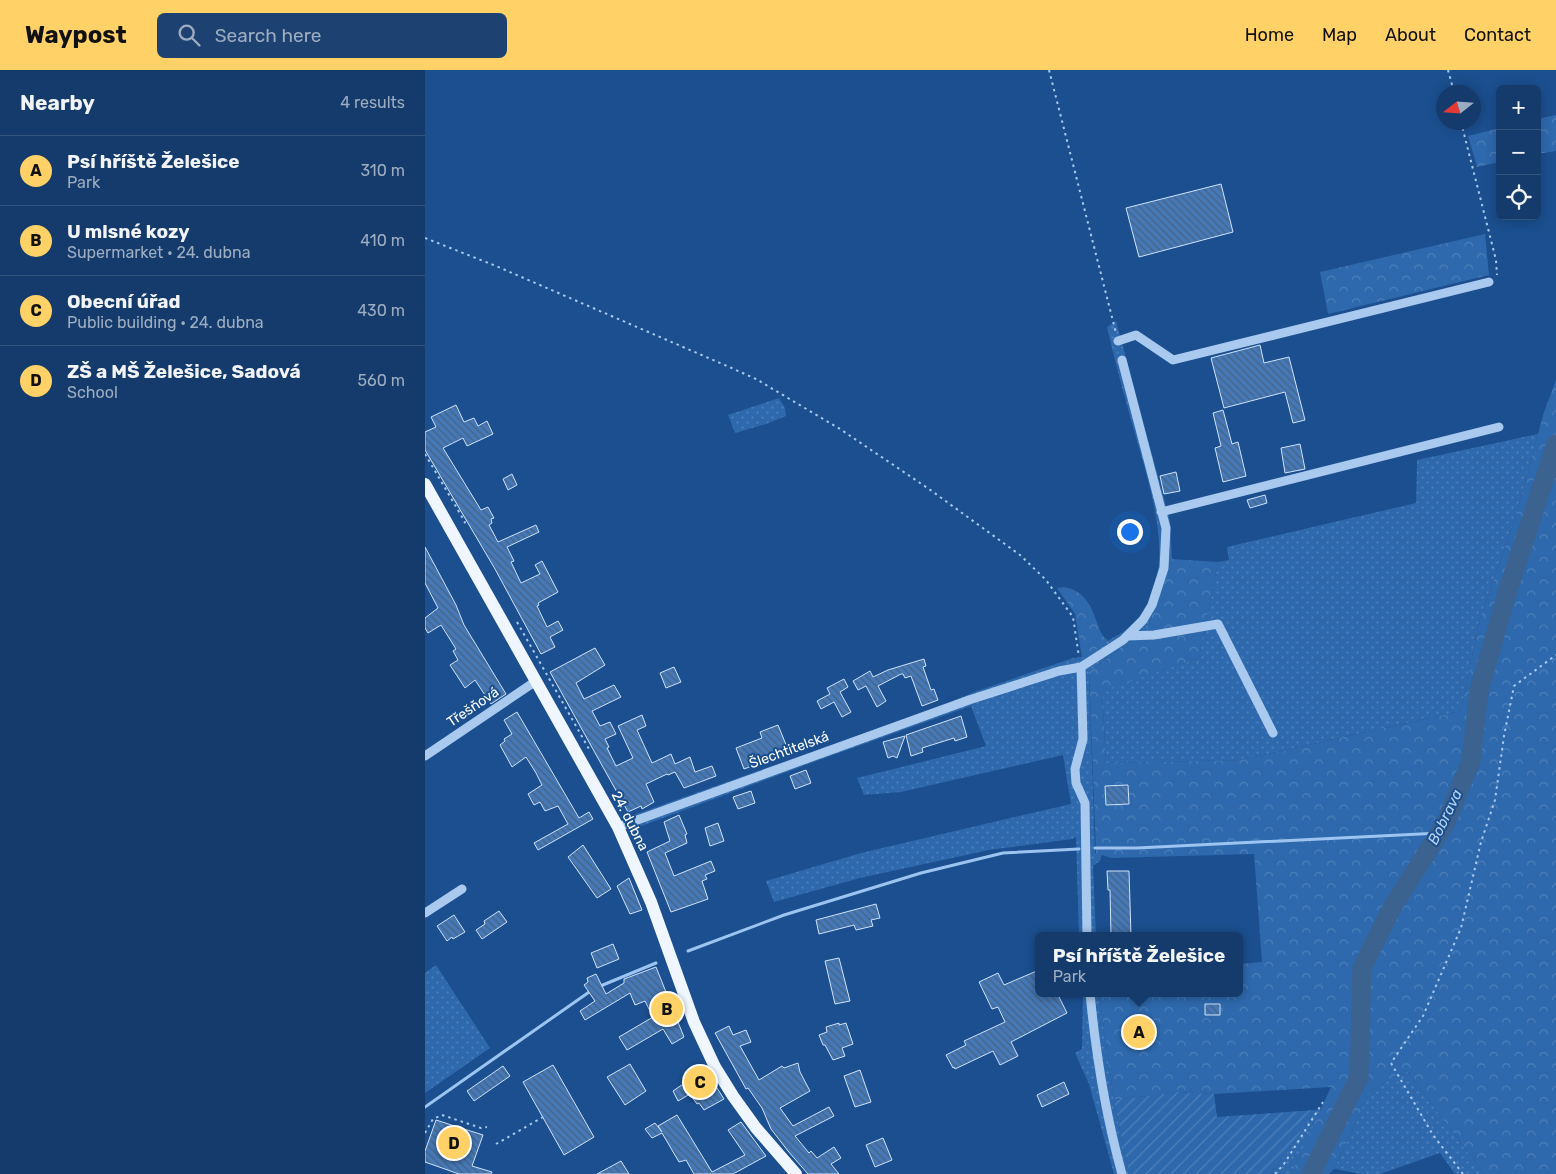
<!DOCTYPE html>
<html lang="en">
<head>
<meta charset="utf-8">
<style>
	:root { --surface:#143b6b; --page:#1d4271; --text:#f1f3f6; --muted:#9dadc1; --line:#33557e; --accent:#ffd166 }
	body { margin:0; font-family:Rubik,sans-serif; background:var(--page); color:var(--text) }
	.controls { position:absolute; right:15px; top:15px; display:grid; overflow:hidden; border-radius:8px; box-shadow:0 2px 12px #0003 }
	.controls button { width:45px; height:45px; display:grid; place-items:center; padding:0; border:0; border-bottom:1px solid var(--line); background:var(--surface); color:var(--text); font:25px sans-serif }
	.compass { position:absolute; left:1011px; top:15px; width:45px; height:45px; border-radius:50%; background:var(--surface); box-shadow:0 2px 12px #0003; rotate:253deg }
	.you { position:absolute; left:704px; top:461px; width:18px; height:18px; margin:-12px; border:4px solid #fff; border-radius:50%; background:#1a73e8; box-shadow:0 0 0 8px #1a73e833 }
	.badge { display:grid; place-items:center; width:32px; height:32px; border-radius:50%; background:var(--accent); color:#111; font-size:16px; font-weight:700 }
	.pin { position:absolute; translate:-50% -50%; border:2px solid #fff; box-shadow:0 1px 5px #0006 }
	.popup { position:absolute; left:610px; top:862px; width:208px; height:65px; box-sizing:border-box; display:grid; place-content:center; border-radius:8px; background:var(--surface); filter:drop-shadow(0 1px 4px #0005); font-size:16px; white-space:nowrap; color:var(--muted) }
	.popup b { font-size:19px; color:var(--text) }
	.popup::after { content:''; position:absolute; left:50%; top:100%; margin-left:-10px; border:10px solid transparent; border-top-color:var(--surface) }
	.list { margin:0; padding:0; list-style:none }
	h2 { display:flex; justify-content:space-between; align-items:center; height:65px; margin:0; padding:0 20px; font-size:21px }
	h2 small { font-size:16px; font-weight:400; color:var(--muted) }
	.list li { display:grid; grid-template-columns:32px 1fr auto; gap:15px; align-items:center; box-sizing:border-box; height:70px; padding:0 20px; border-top:1px solid var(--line) }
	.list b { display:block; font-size:19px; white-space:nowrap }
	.list p { margin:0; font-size:16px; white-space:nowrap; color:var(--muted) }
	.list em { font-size:16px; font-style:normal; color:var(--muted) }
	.icon { flex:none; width:28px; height:28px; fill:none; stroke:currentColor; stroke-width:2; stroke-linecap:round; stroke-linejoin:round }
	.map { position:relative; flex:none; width:1131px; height:1104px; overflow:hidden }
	header { display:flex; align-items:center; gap:30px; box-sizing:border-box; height:70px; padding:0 25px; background:var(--accent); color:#111 }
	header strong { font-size:24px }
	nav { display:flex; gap:28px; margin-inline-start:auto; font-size:18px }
	.search { width:350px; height:45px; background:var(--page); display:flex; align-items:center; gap:12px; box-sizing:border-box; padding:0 18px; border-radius:8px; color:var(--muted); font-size:19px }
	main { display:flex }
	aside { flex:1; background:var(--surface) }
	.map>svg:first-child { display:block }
	.grass { fill:url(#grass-dots) }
	.forest { fill:url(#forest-crowns) }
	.garden { fill:url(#garden-furrows) }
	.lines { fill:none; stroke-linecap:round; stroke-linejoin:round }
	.stream { stroke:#9cc4f0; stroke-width:3 }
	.river { stroke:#3c6290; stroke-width:19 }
	.building { fill:url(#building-back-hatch); stroke:#cfe3fa }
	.path { stroke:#a9c9ee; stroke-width:2; stroke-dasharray:2.5 4; stroke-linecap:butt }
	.minor { stroke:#a9c9ee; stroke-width:9 }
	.major { stroke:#f0f6ff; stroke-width:12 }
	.labels { text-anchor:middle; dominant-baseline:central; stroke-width:4; stroke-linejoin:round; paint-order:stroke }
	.street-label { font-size:14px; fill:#fff; stroke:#1b4f8f }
	.water-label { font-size:15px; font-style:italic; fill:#b5d3f5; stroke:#1b4f8f }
</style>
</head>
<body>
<header>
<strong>Waypost</strong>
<div class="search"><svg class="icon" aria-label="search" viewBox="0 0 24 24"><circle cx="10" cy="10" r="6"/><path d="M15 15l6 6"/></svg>Search here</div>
<nav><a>Home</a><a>Map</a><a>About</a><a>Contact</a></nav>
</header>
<main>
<aside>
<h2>Nearby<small>4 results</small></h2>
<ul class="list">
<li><span class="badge">A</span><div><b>Psí hříště Želešice</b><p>Park</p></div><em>310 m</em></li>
<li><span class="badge">B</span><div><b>U mlsné kozy</b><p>Supermarket · 24. dubna</p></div><em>410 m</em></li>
<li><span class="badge">C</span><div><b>Obecní úřad</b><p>Public building · 24. dubna</p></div><em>430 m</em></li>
<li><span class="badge">D</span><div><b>ZŠ a MŠ Želešice, Sadová</b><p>School</p></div><em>560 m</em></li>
</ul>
</aside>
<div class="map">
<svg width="1131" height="1104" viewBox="0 0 1131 1104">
	<defs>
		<pattern id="grass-dots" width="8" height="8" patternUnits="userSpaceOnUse" patternTransform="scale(1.25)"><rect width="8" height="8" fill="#2e69ad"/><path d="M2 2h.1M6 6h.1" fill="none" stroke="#4d80b9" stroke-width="1.8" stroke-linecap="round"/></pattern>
		<pattern id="forest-crowns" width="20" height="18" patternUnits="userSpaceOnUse" patternTransform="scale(1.25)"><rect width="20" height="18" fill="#2e69ad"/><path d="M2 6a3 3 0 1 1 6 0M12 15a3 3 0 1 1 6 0" fill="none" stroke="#4d80b9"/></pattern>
		<pattern id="garden-furrows" width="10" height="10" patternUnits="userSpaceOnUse" patternTransform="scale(1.25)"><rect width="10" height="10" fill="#2e69ad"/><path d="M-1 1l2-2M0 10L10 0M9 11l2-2" fill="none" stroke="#4d80b9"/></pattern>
		<pattern id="building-back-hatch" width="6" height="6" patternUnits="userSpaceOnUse" patternTransform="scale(1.25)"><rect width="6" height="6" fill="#4478b7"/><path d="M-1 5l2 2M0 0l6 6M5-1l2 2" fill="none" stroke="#486282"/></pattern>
	</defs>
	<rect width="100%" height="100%" fill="#1b4f8f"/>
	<!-- grass -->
	<path class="grass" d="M 691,251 L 745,451 L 747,489 L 724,553 L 682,589 L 664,602 L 670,783 L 677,784 L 675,791 L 668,796 L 671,866 L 654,866 L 651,767 L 647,769 L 564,780 L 435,808 L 349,832 L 341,811 L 436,783 L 646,734 L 638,685 L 476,722 L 439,725 L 432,708 L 561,676 L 546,636 L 394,690 L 211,758 L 200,748 L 522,634 L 549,622 L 648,588 C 670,587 668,577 684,570 C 765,531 728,428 710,364 C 700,328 690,293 682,257 Z
		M 354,328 L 360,338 L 361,346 L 341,354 L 310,363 L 303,345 Z
		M 1113,364 L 1090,449 L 1054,551 L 1036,641 L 816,690 L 681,693 L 677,620 L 774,588 L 793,492 L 804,490 L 802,477 L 991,433 L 992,390 Z
		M 11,895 L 65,978 L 0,1023 L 0,903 Z
		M 658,923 L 680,923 L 674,924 L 689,1030 L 704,1104 L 689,1104 L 664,1014 L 650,983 L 657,979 Z
		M 981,1000 L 1059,1104 L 1030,1104 L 1015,1083 L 955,1104 L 937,1104 L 909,1099 L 935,1044 L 942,1023 Z
		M 890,1040 L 897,1040 L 866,1104 L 845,1104 L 862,1082 Z"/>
	<!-- forest -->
	<path class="forest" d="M 1131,45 L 1131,81 L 1112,84 L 1112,49 Z
		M 1075,58 L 1075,92 L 1052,97 L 1043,66 Z
		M 1060,164 L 1064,205 L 903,244 L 895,202 Z
		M 1131,310 L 1131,1104 L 1059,1104 L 981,1000 L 942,1023 L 935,1044 L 909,1099 L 904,1104 L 866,1104 L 906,1017 L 789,1024 L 753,1022 L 689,1030 L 674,924 L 814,923 L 814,894 L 837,892 L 829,784 L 686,788 L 671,783 L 664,602 L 682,589 L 724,553 L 747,489 L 793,492 L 774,588 L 677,621 L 681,693 L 816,690 L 1036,641 L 1054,551 L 1090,449 L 1119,342 Z
		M 639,517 C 673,522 669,564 683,570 L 665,585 L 657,588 L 650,544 L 632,518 Z"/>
	<!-- garden -->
	<path class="garden" d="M 753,1022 L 789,1024 L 792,1047 L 890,1040 L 862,1082 L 845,1104 L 704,1104 L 689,1030 Z"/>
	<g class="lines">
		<!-- stream -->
		<path class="stream" d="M 670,778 L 712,778 L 1015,763
			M 263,881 L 359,845 L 496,803 L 578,783 L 654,779
			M 173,917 L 231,893
			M 0,1037 L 167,920"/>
		<!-- river -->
		<path class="river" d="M 886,1104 L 934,1007 L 937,898 L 968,836 L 1020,754 L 1046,691 L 1054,621 L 1083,520 L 1131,374"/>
	</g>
	<!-- building -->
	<path class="building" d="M 796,114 L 808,162 L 714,187 L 701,138 Z
		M 835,275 L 839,293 L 864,287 L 880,350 L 868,353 L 860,322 L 799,338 L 786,288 Z
		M 31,335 L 39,352 L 49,348 L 53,356 L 62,351 L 68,364 L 42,376 L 38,368 L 18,378 L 56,440 L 63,437 L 69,448 L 66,449 L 67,453 L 64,455 L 73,472 L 111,455 L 114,462 L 82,477 L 89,491 L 86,492 L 96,513 L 115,504 L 110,495 L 117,491 L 133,522 L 113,533 L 114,535 L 112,536 L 122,557 L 133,551 L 138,560 L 125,567 L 130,577 L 116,584 L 70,499 L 0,380 L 0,362 L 11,357 L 6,347 Z
		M 798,340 L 807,374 L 813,372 L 821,406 L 798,412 L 790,378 L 796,376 L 788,343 Z
		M 875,374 L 880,399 L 860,403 L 856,378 Z
		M 751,402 L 755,421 L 739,424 L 735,406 Z
		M 87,404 L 92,415 L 83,420 L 78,409 Z
		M 840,425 L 842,433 L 825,438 L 822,430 Z
		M 0,477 L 31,535 L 39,555 L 81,624 L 66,634 L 50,610 L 40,618 L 25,595 L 33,590 L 28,581 L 31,579 L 16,555 L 3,563 L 0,558 L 0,548 L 13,538 L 0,513 Z
		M 170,578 L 180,595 L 151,613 L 159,629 L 189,615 L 196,627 L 167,641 L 175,656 L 185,652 L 191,664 L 180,669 L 184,677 L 182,678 L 191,696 L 208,688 L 193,656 L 217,645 L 221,656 L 212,660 L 227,693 L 246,684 L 250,694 L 265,687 L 270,702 L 287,696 L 291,706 L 259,718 L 250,702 L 243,705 L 242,704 L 221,714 L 229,732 L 217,739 L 216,736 L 203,742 L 125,602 Z
		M 499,589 L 501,596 L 498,597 L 506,620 L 509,619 L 513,630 L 497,636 L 486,606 L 480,608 L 478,604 L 476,604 L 453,616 L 461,631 L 452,637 L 441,616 L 433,620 L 428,611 L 445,601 L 448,607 L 463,600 Z
		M 249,597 L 256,612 L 241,618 L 235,603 Z
		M 419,609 L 423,617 L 415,622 L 426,642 L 417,647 L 409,632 L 396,639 L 392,631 L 405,624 L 402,618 Z
		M 92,642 L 154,748 L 164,742 L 168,749 L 113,780 L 109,773 L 143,754 L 133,736 L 120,741 L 115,732 L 109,735 L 103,724 L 117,715 L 111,703 L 101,687 L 87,697 L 75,675 L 80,671 L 79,669 L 87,664 L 79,650 Z
		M 536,646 L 542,667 L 530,671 L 529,668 L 497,678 L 498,682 L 486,686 L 481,665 Z
		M 353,655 L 364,682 L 319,699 L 311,678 L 337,668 L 335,662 Z
		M 480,666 L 472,688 L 468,686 L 463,688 L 458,672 Z
		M 381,700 L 386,713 L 370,719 L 365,706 Z
		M 703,715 L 704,734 L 681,735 L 680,716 Z
		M 326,721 L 330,733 L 313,739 L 308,727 Z
		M 254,745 L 262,764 L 260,765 L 262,773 L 240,783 L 249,806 L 286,791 L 290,801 L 280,805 L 282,809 L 277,811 L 283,829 L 246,842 L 222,782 L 245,771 L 239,752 Z
		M 293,753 L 299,771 L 285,776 L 280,758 Z
		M 158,775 L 186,819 L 172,828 L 143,787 Z
		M 682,801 L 704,801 L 706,866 L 686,866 L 685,820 L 683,820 Z
		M 204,808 L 217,840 L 205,844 L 192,816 Z
		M 451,834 L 455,848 L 446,850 L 448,856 L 431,860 L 429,855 L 394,864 L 391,850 Z
		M 74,841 L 82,852 L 57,869 L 51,860 L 60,854 L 59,851 Z
		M 29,845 L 40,862 L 28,869 L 27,867 L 22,871 L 12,856 Z
		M 188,874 L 194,889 L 172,898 L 166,883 Z
		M 414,888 L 425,931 L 410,934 L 400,891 Z
		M 231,897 L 259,967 L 247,974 L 238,959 L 202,980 L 194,967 L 228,947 L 220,931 L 210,935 L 205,923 L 160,950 L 155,941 L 170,931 L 159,915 L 163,912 L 162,908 L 171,904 L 181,924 L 199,913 L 199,909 Z
		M 614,900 L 614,923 L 632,923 L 642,943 L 586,972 L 593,986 L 575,995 L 568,981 L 530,999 L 529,997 L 528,998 L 521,985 L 541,975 L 539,971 L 580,952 L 573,937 L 567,939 L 554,912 L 573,903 L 579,915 Z
		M 780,934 L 795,934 L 795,945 L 780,945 Z
		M 414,953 L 414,955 L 421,953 L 428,974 L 417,978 L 420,986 L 408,990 L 400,975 L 398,975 L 394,965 L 402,962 L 401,957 Z
		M 304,956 L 308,965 L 321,960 L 326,972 L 315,976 L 334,1010 L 357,996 L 359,998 L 373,993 L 375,1002 L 385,1021 L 355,1038 L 368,1056 L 404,1037 L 409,1046 L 370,1066 L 384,1083 L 386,1081 L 392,1088 L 409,1077 L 416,1088 L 406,1094 L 414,1104 L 383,1104 L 363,1081 L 346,1059 L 337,1038 L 323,1018 L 321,1019 L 290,963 Z
		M 205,994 L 221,1021 L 200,1035 L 182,1007 Z
		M 128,995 L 169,1067 L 139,1085 L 98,1012 Z
		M 78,996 L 85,1006 L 49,1031 L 42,1021 Z
		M 280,999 L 299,1029 L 279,1040 L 274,1033 L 272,1034 L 265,1024 L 253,1031 L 248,1021 Z
		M 435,1000 L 446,1032 L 430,1037 L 419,1006 Z
		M 639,1012 L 644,1024 L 617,1037 L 612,1025 Z
		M 252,1045 L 287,1102 L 320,1085 L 303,1060 L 316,1052 L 341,1086 L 308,1104 L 269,1104 L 261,1090 L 254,1092 L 237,1063 L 227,1068 L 220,1059 L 230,1053 L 237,1062 L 233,1056 Z
		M 11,1050 L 58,1065 L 47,1096 L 67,1102 L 66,1104 L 34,1104 L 0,1092 L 0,1081 Z
		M 458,1068 L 467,1090 L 450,1097 L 441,1075 Z
		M 196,1091 L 204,1104 L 172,1104 Z"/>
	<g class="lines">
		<!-- path -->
		<path class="path" d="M 624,0 L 691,263
			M 1023,0 L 1029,22
			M 1036,52 L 1071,190 L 1072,205
			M 0,168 L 71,196 L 302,296 L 331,309 L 415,359 L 504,419 L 595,485 L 621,510 L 648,547 L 654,587
			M 0,384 L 40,452 L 38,457
			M 92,552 L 164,679
			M 0,1063 L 8,1049 L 17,1045 L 56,1058 L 62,1057
			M 71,1074 L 118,1047
			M 850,1104 L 859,1094 L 898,1032
			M 1038,1104 L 1008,1065 L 966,993 L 998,946 L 1036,858 L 1056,772 L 1070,730 L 1079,666 L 1089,616 L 1131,585"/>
		<!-- minor -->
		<path class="minor" d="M 693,271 L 711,265 L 748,290 L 1064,212
			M 736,442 L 1074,357
			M 702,566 L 729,565 L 793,554 L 848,663
			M 656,597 L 658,669 L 650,699 L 651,713 L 660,733 L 662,866
			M 0,686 L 111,611
			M 193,757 L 544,630 L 634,601 L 656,597 L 698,570 L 718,550 L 727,535 L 739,498 L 741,458 L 697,290
			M 0,843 L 37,819
			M 665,923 C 671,986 680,1043 697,1104"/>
		<!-- major -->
		<path class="major" d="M 0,414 L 193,757 L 226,832 L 269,952 L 290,997 L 308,1026 L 331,1058 L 371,1104"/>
	</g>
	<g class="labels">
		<!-- street labels -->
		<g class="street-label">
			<text transform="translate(48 637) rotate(-34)">Třešňová</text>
			<text transform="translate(364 680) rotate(-20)">Šlechtitelská</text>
			<text transform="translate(205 751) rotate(63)">24. dubna</text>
		</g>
		<!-- water labels -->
		<g class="water-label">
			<text transform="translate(1020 747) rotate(-64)">Bobrava</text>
		</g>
	</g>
</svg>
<div class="controls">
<button>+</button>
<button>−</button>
<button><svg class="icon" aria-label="locate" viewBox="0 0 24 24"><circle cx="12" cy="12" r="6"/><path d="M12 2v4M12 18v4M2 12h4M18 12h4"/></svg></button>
</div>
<svg class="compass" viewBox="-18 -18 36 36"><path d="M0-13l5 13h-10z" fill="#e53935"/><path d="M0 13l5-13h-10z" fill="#9dadc1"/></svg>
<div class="you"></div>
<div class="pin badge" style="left:714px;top:962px">A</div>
<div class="popup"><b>Psí hříště Želešice</b>Park</div>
<div class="pin badge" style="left:242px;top:939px">B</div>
<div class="pin badge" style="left:275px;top:1012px">C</div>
<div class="pin badge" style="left:29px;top:1073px">D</div>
</div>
</main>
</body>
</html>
